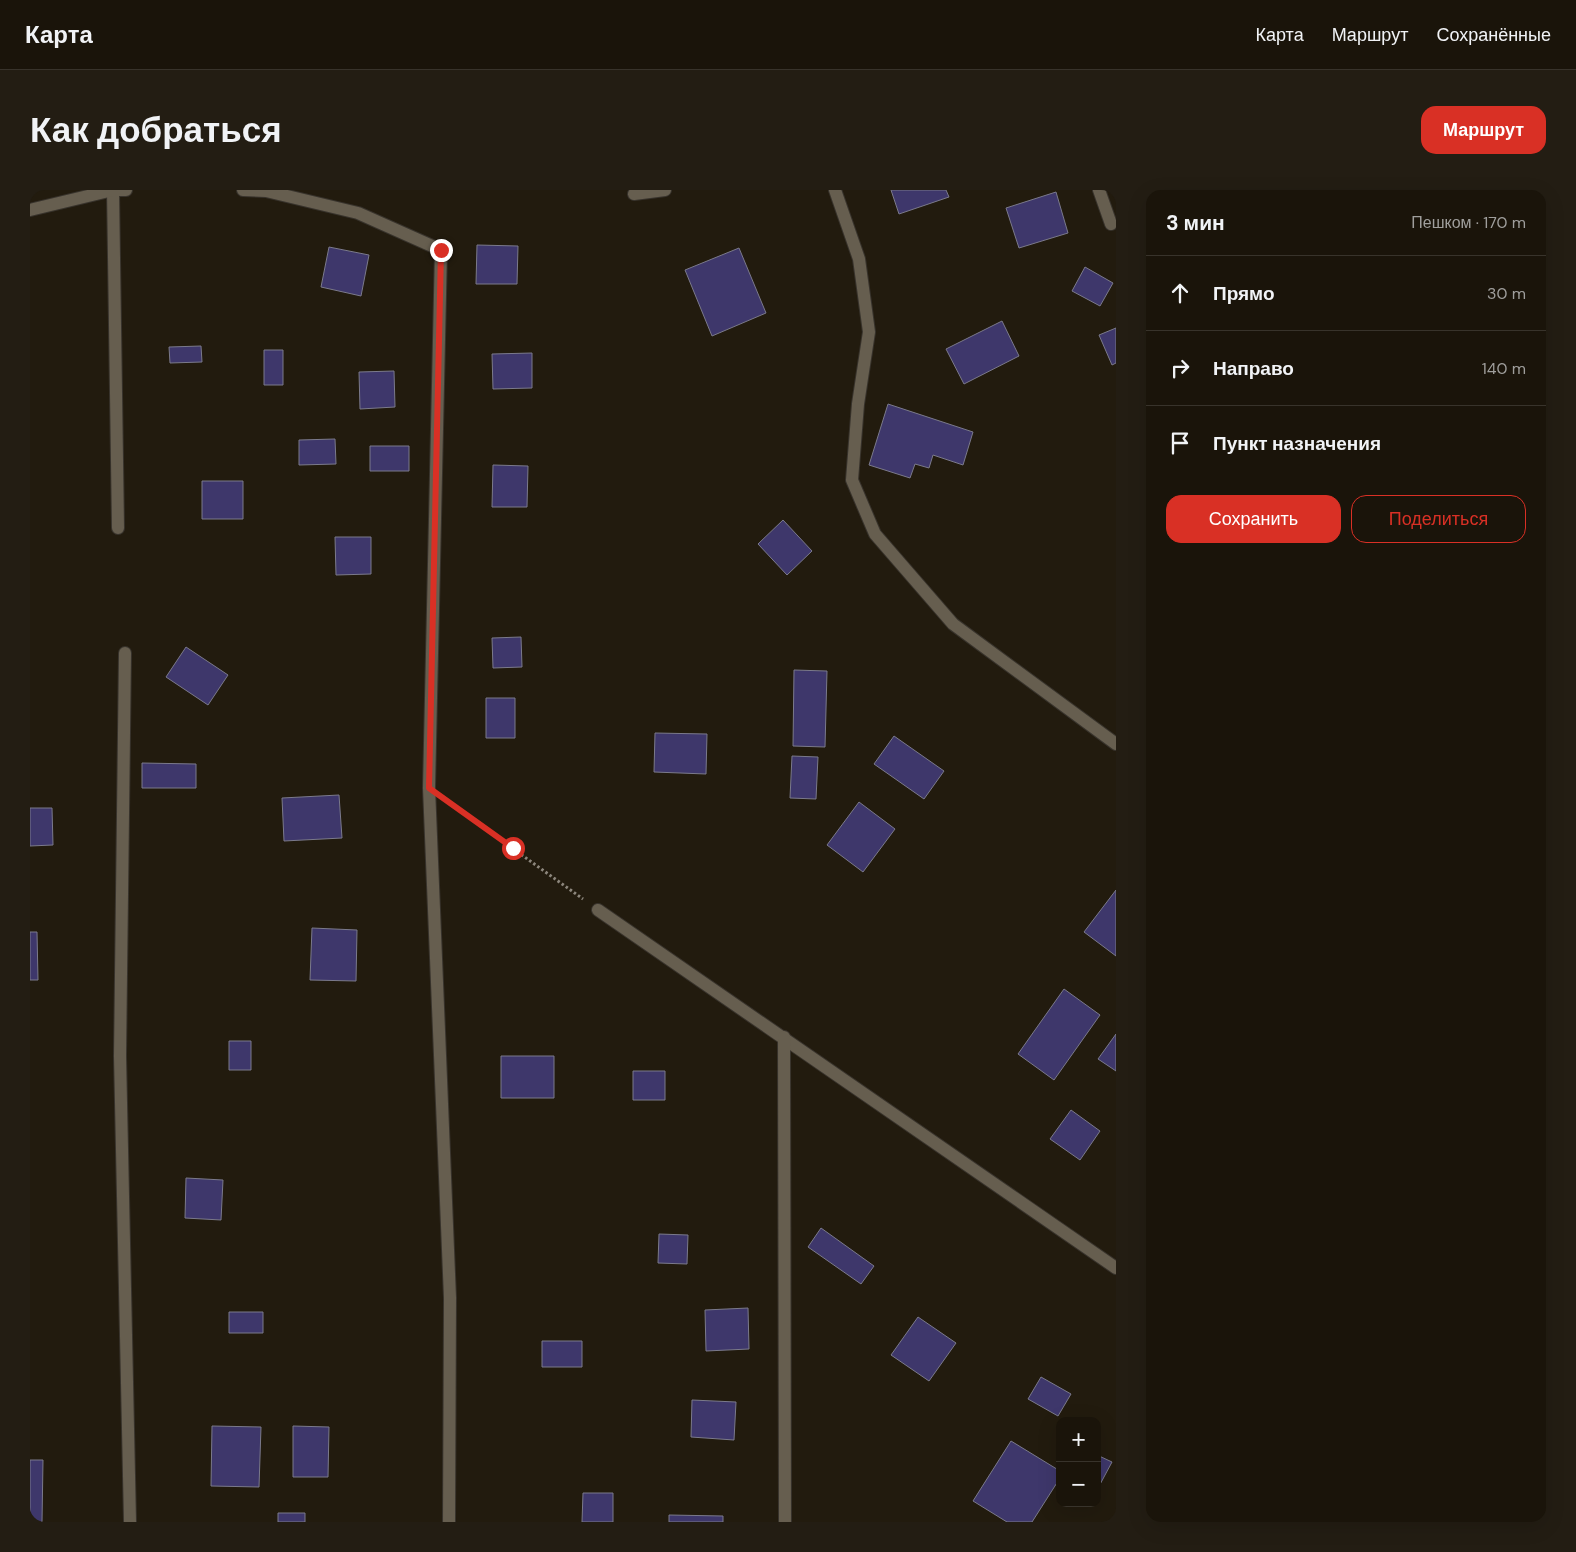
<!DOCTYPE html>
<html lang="ru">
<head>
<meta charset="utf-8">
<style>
	:root { --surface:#1a140a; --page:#231d13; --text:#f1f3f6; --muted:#9f9e9c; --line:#38332b; --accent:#d93025 }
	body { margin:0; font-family:"DM Sans",sans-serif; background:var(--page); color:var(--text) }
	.controls { position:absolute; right:15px; bottom:15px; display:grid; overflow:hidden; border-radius:10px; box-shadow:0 5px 20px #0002 }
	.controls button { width:45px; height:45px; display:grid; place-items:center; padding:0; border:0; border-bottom:1px solid var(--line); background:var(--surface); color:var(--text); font:25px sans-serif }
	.stop { position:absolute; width:15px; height:15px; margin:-11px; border:4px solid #d93025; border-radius:50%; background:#fff }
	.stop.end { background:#d93025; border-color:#fff; box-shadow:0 1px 5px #0008 }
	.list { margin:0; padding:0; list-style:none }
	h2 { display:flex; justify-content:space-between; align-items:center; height:65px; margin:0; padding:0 20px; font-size:21px }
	h2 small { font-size:16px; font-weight:400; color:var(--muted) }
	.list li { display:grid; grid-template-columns:32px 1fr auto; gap:15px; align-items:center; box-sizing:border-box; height:75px; padding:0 20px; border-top:1px solid var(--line) }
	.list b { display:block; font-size:19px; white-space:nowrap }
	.list em { font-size:16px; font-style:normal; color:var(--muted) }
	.actions { display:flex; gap:10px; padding:15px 20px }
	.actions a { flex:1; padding:11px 0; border:1px solid var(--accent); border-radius:15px; text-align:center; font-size:18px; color:var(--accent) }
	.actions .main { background:var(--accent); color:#fff }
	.icon { flex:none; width:28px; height:28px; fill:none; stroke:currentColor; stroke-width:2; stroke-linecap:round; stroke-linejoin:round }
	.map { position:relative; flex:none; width:1086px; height:1332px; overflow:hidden; border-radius:15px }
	header { display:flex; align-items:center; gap:30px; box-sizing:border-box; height:70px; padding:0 25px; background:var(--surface); border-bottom:1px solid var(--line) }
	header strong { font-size:24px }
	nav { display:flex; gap:28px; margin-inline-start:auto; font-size:18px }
	.intro { display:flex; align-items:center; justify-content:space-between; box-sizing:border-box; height:120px; padding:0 30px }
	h1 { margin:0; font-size:35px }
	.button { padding:12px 22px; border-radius:15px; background:var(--accent); color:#fff; font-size:18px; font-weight:700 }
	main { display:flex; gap:30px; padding:0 30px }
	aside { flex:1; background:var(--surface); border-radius:15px; box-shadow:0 5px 20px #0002 }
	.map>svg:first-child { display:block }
	.building { fill:#3e376b; stroke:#7b7a8b }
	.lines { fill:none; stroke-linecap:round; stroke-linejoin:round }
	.service-casing { stroke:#38332c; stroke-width:14 }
	.minor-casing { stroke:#38332c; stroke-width:14 }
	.path { stroke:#8c867c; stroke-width:3; stroke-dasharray:2.5 2.5; stroke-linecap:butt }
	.service { stroke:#665e4f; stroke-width:12 }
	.minor { stroke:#665e4f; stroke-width:12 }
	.route { stroke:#d93025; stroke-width:6 }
</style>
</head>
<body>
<header>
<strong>Карта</strong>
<nav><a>Карта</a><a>Маршрут</a><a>Сохранённые</a></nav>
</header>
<div class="intro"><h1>Как добраться</h1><a class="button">Маршрут</a></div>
<main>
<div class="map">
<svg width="1086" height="1332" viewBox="0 0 1086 1332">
	<rect width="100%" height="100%" fill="#221b0e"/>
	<!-- building -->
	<path class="building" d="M 861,0 L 916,0 L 919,7 L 869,24 Z
		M 1026,2 L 1038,43 L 989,58 L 976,18 Z
		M 447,55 L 488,56 L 487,94 L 446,94 Z
		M 299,57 L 339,65 L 331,106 L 291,97 Z
		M 709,58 L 736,123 L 682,146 L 655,80 Z
		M 1055,77 L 1083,93 L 1070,116 L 1042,101 Z
		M 972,131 L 989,166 L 934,194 L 916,159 Z
		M 1086,138 L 1086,173 L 1082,175 L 1069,145 Z
		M 171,156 L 172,172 L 140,173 L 139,157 Z
		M 234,160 L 253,160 L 253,195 L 234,195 Z
		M 502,163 L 502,198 L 463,199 L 462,164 Z
		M 364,181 L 365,217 L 330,219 L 329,182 Z
		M 858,214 L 943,242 L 933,275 L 903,265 L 899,278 L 885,274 L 880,288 L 839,275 Z
		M 305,249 L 306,274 L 269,275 L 269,250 Z
		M 340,256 L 379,256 L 379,281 L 340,281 Z
		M 463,275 L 498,276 L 497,317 L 462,317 Z
		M 172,291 L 213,291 L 213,329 L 172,329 Z
		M 753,330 L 782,361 L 757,385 L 728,354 Z
		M 305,347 L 341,347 L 341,384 L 306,385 Z
		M 491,447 L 492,477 L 463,478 L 462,448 Z
		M 156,457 L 198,485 L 178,515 L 136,487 Z
		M 764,480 L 797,481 L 795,557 L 763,556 Z
		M 456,508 L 485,508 L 485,548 L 456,548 Z
		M 625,543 L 677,544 L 676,584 L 624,582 Z
		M 864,546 L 914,581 L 894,609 L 844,574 Z
		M 762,566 L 788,567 L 786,609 L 760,608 Z
		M 112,573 L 166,574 L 166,598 L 112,598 Z
		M 309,605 L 312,648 L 254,651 L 252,608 Z
		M 829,612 L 865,639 L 833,682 L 797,655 Z
		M 0,618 L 22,618 L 23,655 L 0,656 Z
		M 1086,700 L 1086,766 L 1054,742 Z
		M 282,738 L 327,740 L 326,791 L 280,790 Z
		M 0,742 L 7,742 L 8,790 L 0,790 Z
		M 1034,799 L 1070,825 L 1024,890 L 988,864 Z
		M 1086,844 L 1086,881 L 1068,869 Z
		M 199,851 L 221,851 L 221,880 L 199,880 Z
		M 471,866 L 524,866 L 524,908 L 471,908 Z
		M 603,881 L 635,881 L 635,910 L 603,910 Z
		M 1041,920 L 1070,941 L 1050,970 L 1020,949 Z
		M 156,988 L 193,990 L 191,1030 L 155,1028 Z
		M 791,1038 L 844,1076 L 831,1094 L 778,1057 Z
		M 629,1044 L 658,1045 L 657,1074 L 628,1073 Z
		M 718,1118 L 719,1159 L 676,1161 L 675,1120 Z
		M 199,1122 L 233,1122 L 233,1143 L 199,1143 Z
		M 888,1127 L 926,1153 L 899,1191 L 861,1165 Z
		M 512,1151 L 552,1151 L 552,1177 L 512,1177 Z
		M 1011,1187 L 1041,1204 L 1028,1226 L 998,1209 Z
		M 662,1210 L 706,1212 L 704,1250 L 661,1247 Z
		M 182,1236 L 231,1237 L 229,1297 L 181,1296 Z
		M 263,1236 L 299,1237 L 298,1287 L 263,1287 Z
		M 981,1251 L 1030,1281 L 1030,1288 L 1002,1332 L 977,1332 L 943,1311 Z
		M 1067,1265 L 1082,1272 L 1067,1300 Z
		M 0,1270 L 13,1270 L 12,1332 L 0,1332 Z
		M 553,1303 L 583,1303 L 583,1332 L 552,1332 Z
		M 248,1323 L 275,1323 L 275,1332 L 248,1332 Z
		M 639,1325 L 693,1326 L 693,1332 L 639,1332 Z"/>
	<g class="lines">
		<defs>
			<path id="service" d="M 83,0 L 88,338
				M 568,720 L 1086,1078"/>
			<path id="minor" d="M 213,0 L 236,1 L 328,23 L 411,60 L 399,598 L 420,1108 L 419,1332
				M 805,0 L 829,69 L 839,142 L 828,214 L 822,290 L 845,344 L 923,434 L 1086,554
				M 1069,0 L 1081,34
				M 604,4 L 635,0
				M 0,20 L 83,0 L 96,0
				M 95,463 L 90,866 L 100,1332
				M 754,847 L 755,1332"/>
		</defs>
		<!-- service casing -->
		<use href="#service" class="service-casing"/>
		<!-- minor casing -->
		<use href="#minor" class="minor-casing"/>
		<!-- path -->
		<path class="path" d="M 418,612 L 553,709"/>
		<!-- service -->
		<use href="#service" class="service"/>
		<!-- minor -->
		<use href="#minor" class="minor"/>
	</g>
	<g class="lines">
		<!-- route -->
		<path class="route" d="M 411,60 L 399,598 L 483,658"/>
	</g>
</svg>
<div class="controls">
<button>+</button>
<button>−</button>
</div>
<div class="stop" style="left:483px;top:658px"></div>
<div class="stop end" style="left:411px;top:60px"></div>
</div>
<aside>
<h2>3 мин<small>Пешком · 170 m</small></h2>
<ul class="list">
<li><svg class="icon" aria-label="ahead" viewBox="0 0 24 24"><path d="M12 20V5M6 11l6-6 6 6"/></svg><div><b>Прямо</b></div><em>30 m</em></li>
<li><svg class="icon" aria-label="right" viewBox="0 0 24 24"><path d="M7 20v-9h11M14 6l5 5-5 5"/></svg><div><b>Направо</b></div><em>140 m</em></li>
<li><svg class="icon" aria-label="arrive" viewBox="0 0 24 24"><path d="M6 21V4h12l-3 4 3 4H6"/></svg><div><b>Пункт назначения</b></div></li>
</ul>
<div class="actions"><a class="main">Сохранить</a><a>Поделиться</a></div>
</aside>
</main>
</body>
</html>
